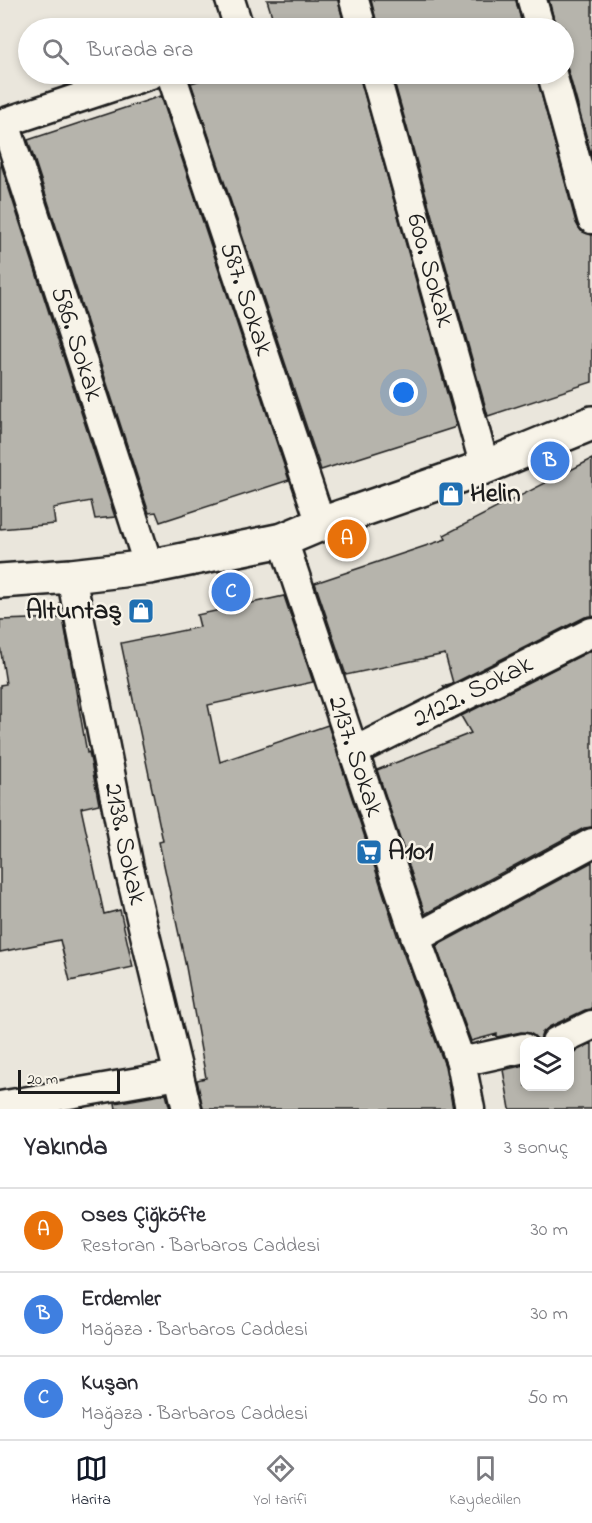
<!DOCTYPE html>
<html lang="tr">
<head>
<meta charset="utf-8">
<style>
	:root { --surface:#fff; --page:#f7f7f7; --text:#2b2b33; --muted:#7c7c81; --line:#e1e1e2; --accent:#111827 }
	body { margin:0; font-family:"Indie Flower",sans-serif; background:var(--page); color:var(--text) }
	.controls { position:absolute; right:18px; bottom:18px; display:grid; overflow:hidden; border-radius:12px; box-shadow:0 3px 9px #0003 }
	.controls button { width:54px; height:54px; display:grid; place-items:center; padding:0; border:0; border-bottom:2px solid var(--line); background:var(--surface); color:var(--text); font:30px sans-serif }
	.scale { position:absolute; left:18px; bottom:15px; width:102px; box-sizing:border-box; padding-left:6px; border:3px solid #1c1c1c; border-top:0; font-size:16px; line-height:21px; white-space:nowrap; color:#1c1c1c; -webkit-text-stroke:4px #f7f3e8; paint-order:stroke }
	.you { position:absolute; left:404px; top:393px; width:21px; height:21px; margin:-15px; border:4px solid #fff; border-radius:50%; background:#1a73e8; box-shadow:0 0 0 9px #1a73e833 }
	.badge { display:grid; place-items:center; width:39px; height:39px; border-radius:50%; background:var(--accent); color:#fff; font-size:20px; font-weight:700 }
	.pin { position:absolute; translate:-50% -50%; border:3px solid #fff; box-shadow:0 2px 6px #0006 }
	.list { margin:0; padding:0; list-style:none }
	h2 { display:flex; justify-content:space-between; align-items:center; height:78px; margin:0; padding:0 24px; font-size:26px }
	h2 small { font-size:20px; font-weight:400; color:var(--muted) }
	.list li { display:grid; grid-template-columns:39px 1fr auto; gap:18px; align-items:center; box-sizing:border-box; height:84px; padding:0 24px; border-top:2px solid var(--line) }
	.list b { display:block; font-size:22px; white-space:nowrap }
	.list p { margin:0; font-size:20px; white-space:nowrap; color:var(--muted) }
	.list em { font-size:20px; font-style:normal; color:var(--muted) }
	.icon { flex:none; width:33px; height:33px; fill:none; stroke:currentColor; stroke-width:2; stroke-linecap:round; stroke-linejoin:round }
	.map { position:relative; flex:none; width:592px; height:1109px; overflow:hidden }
	.search { position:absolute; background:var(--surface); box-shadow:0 3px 9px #0003; left:18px; right:18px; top:18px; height:66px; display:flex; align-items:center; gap:15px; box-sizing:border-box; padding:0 21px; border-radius:33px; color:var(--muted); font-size:22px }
	.sheet { height:330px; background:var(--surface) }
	nav { display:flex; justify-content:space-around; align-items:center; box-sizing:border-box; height:84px; border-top:2px solid var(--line); background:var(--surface); font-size:16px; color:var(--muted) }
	nav a { display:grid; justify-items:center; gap:3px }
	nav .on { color:var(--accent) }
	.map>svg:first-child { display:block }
	.building { fill:#b6b4ac; stroke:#1c1c1c; stroke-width:1.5 }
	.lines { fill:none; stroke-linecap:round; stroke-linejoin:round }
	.street-casing { stroke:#1c1c1c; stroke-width:33 }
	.secondary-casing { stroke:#1c1c1c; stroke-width:38 }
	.street { stroke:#f7f3e8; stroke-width:28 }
	.secondary { stroke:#f7f3e8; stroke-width:33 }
	.labels { text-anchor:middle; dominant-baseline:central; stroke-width:5; stroke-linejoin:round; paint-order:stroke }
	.street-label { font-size:27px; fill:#1c1c1c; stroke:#f7f3e8 }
	.poi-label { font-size:27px; font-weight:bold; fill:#1c1c1c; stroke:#f7f3e8; text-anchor:start }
</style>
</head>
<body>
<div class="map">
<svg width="592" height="1109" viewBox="0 0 592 1109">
	<rect width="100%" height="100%" fill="#eae6dc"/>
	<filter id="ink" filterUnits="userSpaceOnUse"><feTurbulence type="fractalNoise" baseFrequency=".0167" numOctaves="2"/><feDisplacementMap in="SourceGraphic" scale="12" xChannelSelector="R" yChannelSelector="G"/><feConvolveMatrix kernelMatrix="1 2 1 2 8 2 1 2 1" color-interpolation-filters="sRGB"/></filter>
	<g filter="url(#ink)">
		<!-- building -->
		<path class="building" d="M 267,0 L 338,0 L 345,28 L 260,28 L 258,21 L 272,16 Z
			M 371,0 L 516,0 L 523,28 L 378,28 Z
			M 549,0 L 592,0 L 592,157 L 568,70 L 564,62 L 564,28 L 556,28 Z
			M 222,74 L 359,74 L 456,426 L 453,428 L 321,470 L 191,83 Z
			M 392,74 L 536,74 L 576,223 L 581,231 L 592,235 L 592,382 L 488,416 Z
			M 161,96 L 289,480 L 160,522 L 156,512 L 149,513 L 28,140 Z
			M 0,161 L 115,517 L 95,519 L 91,501 L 53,508 L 55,524 L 0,529 Z
			M 592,459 L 592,616 L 585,617 L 444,688 L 443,686 L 453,683 L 445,654 L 346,675 L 315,583 L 446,539 L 444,535 Z
			M 284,596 L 313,682 L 208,705 L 220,762 L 328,725 L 400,944 L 445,1066 L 453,1109 L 203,1109 L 197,1080 L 206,1078 L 186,967 L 159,842 L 163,841 L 121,643 L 200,627 L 197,615 Z
			M 63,618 L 87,753 L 89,752 L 99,804 L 81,808 L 104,914 L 120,910 L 133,967 L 70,981 L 60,940 L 0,952 L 0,685 L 6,684 L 0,646 L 0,620 Z
			M 592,650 L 592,827 L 584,828 L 425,914 L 377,770 L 471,733 L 461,716 Z
			M 592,862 L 592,1009 L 585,1010 L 549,1027 L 542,1033 L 540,1041 L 529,1033 L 521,1032 L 497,1037 L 497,1034 L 471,1041 L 436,946 Z
			M 592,1043 L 592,1109 L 510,1109 L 503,1070 L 525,1065 L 525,1086 L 570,1086 L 570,1054 Z
			M 166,1094 L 170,1109 L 116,1109 L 115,1103 Z"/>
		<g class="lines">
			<defs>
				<g id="street">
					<path d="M 230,0 L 239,28"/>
					<path d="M 354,0 L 362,28"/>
					<path d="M 532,0 L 540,28"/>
					<path id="s1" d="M 171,74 L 321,524"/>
					<path id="s2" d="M 375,74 L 485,467"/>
					<path d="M 552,74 L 592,219"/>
					<path id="s3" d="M 5,123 L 149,567"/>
					<path d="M 0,124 L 151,74"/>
					<path id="s4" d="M 283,540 L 416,938 L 461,1062 L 470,1109"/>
					<path id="s5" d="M 71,576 L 129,868 L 187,1109"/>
					<path id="s6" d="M 353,752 L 592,632"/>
					<path d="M 416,938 L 592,843"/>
					<path d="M 556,1042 L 592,1025"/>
					<path d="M 461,1062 L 524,1048"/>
					<path d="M 0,1106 L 179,1075"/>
				</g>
				<path id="secondary" d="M 0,581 L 71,576 L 149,567 L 283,540 L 321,524 L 485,467 L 592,423"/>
			</defs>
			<!-- street casing -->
			<use href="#street" class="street-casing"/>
			<!-- secondary casing -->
			<use href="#secondary" class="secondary-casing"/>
			<!-- street -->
			<use href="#street" class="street"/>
			<!-- secondary -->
			<use href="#secondary" class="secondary"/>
		</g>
	</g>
	<!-- icons -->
	<defs>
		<symbol id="shop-square" viewBox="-11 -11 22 22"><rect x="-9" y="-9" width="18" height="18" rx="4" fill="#1f6fb2" stroke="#f7f3e8"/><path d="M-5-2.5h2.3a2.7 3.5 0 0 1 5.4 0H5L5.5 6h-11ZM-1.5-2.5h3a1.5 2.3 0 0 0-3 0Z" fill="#fff"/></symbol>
		<symbol id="supermarket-square" viewBox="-11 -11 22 22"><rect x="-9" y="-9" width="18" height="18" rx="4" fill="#1f6fb2" stroke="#f7f3e8"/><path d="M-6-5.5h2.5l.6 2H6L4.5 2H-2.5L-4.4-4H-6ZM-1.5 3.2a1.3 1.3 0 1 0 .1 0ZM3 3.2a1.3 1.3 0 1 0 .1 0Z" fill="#fff"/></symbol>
	</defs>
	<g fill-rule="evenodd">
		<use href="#shop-square" x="436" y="479" width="30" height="30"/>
		<use href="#shop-square" x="126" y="596" width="30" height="30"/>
		<use href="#supermarket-square" x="354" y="837" width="30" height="30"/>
	</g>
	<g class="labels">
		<!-- street labels -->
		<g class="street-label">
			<text stroke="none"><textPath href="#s2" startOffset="204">600. Sokak</textPath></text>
			<text stroke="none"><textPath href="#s1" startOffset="237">587. Sokak</textPath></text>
			<text stroke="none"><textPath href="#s3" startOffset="232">586. Sokak</textPath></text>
			<text stroke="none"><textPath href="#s6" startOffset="134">2122. Sokak</textPath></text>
			<text stroke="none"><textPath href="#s4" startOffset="228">2137. Sokak</textPath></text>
			<text stroke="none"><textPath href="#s5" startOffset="273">2138. Sokak</textPath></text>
		</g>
		<!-- poi labels -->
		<g class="poi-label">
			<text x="470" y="494">Helin</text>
			<text x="122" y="611" text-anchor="end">Altuntaş</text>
			<text x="388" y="852">A101</text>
		</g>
	</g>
</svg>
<div class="controls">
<button><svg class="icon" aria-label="layers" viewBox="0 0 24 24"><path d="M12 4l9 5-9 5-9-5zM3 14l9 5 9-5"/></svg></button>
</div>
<div class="scale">20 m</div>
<div class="you"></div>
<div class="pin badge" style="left:347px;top:539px;background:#e8710a">A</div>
<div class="pin badge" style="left:550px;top:461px;background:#3f7fe0">B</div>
<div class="pin badge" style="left:231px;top:592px;background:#3f7fe0">C</div>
<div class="search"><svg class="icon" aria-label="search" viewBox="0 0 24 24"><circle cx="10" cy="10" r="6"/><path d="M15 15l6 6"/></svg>Burada ara</div>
</div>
<section class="sheet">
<h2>Yakında<small>3 sonuç</small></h2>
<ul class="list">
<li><span class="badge" style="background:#e8710a">A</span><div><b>Oses Çiğköfte</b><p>Restoran · Barbaros Caddesi</p></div><em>30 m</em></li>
<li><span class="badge" style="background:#3f7fe0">B</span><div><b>Erdemler</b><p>Mağaza · Barbaros Caddesi</p></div><em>30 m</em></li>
<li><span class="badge" style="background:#3f7fe0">C</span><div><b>Kuşan</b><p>Mağaza · Barbaros Caddesi</p></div><em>50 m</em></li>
</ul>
</section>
<nav>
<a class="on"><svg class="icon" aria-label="map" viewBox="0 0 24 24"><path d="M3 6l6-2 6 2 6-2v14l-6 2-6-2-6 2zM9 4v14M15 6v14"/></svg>Harita</a>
<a><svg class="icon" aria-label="directions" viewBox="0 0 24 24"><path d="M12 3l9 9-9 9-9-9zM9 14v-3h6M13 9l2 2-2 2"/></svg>Yol tarifi</a>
<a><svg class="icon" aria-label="saved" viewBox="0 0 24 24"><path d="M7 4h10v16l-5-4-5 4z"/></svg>Kaydedilen</a>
</nav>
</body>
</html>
